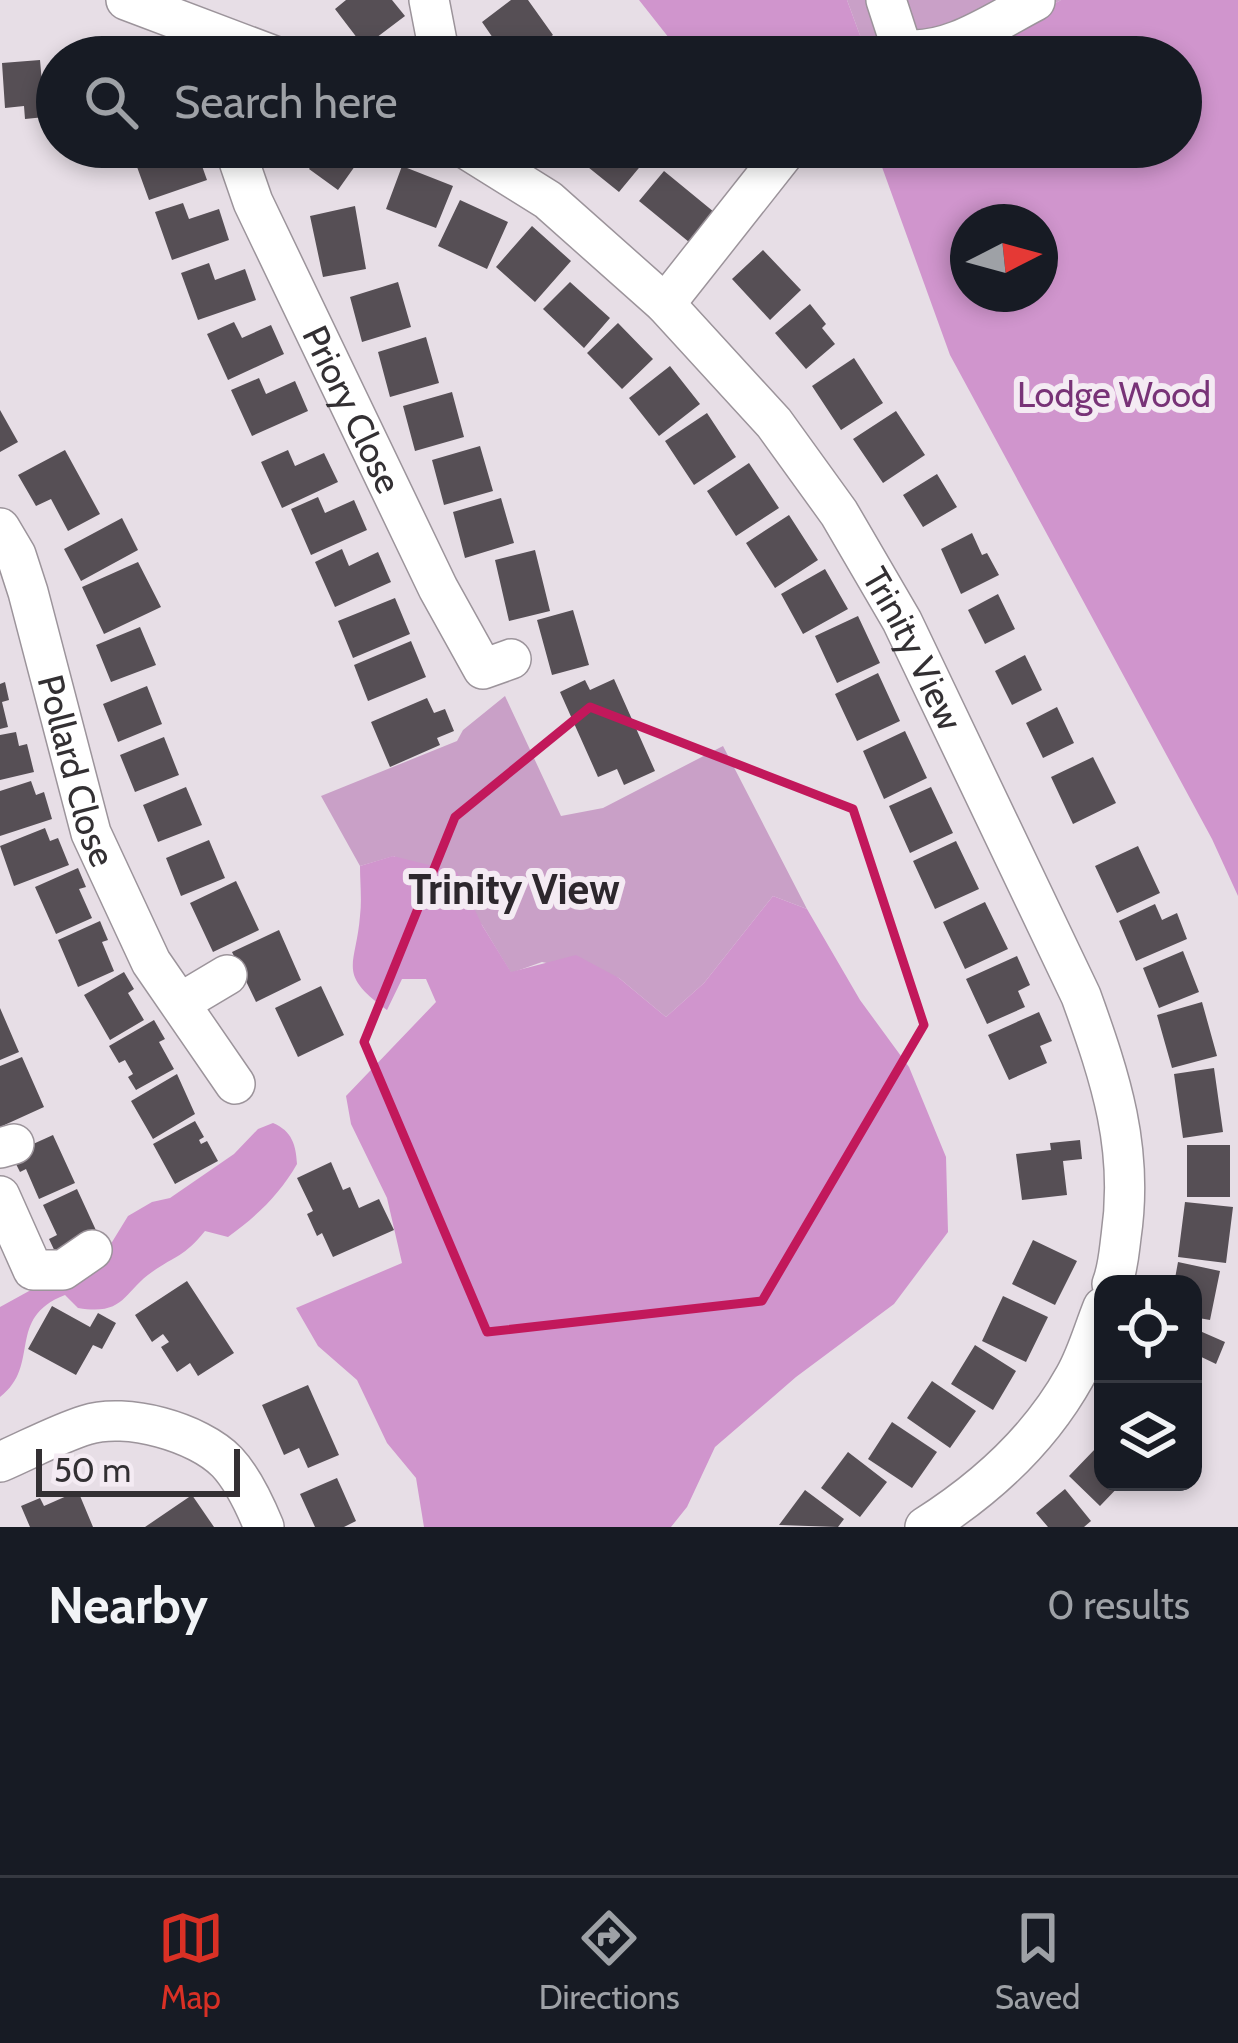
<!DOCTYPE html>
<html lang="en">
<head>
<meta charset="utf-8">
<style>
	:root { --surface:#171b24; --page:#242831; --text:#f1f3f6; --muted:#9ea1a6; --line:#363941; --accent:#d93025 }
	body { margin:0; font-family:Cabin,sans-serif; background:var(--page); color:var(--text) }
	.controls { position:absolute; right:36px; bottom:36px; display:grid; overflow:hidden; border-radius:24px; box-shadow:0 6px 18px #0003 }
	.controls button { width:108px; height:108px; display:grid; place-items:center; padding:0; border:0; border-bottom:3px solid var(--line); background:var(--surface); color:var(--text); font:60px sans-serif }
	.compass { position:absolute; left:950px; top:204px; width:108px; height:108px; border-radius:50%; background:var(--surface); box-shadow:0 6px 18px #0003; rotate:84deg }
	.scale { position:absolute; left:36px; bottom:30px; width:204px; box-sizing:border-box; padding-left:12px; border:6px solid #333033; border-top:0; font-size:33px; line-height:42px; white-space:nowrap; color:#333033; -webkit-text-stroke:9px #f4ebf3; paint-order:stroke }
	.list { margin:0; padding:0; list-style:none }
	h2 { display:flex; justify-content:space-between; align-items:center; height:156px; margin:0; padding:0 48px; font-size:51px }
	h2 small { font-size:39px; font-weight:400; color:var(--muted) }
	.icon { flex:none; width:66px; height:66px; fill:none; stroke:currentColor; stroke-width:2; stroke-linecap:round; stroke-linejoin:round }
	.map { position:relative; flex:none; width:1238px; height:1527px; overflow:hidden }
	.search { position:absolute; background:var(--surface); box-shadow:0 6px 18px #0003; left:36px; right:36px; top:36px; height:132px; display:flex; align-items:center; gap:30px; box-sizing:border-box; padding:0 42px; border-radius:66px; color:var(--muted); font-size:45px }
	.sheet { height:348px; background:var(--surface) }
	nav { display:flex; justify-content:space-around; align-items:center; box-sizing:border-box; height:168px; border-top:3px solid var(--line); background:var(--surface); font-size:33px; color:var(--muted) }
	nav a { display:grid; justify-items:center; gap:6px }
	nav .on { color:var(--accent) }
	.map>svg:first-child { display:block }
	.green { fill:#c9a0c7 }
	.forest { fill:#d095cd; fill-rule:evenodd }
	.building { fill:#564f55 }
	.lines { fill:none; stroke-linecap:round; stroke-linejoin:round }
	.minor-casing { stroke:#9c949b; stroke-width:42 }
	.minor { stroke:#fff; stroke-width:39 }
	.marked { fill:none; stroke:#c2185b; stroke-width:9; stroke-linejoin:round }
	.labels { text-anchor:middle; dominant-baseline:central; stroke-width:12; stroke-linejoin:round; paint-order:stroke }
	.park-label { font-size:36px; fill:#783377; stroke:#f4ebf3 }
	.street-label { font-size:36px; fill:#333033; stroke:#f4ebf3 }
	.quarter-label { font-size:42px; font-weight:bold; fill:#2d272d; stroke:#f4ebf3 }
</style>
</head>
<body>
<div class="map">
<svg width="1238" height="1527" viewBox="0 0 1238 1527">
	<rect width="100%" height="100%" fill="#e7dee6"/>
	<!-- green -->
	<path class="green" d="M 847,0 L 1061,0 L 959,57 L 868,57 Z
		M 505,696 L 561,816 L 603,808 L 723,746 L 807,909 L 773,896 L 704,983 L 666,1017 L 619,978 L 542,962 L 511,973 L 482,925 L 394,856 L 360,866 L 321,796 L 457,741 L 463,730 Z"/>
	<!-- forest -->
	<path class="forest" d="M 639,0 L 847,0 L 868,57 L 789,57 L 769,38 L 751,57 L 684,57 Z
		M 1061,0 L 1238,0 L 1238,896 L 1212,839 L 950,355 L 878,156 L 867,147 L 1181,147 L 1181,57 L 959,57 ZM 968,222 L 1040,222 L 1040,294 L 968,294 Z
		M 393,856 L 457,872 L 482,925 L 511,972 L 576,955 L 619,978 L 666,1017 L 704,983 L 773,896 L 807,909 L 860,1000 L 909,1067 L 946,1157 L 948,1232 L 894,1304 L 796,1377 L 715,1447 L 687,1507 L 671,1527 L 424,1527 L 416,1478 L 387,1443 L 357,1380 L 318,1346 L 296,1308 L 402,1263 L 387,1198 L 351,1124 L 346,1096 L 436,1002 L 426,979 L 402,979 L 387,1010 C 336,973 356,967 360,916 C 362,900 360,882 360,866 Z
		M 273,1123 C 292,1131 296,1145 297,1164 C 280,1194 256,1217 228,1237 L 205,1231 C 184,1257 176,1255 152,1272 C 123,1292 125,1316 78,1308 L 65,1295 C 5,1318 42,1365 0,1397 L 0,1307 L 109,1247 L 128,1216 L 152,1202 L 170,1198 L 234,1154 L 258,1129 Z"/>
	<!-- building -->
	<path class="building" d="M 346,0 L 392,0 L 405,16 L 364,47 L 335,9 Z
		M 511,0 L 528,0 L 553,35 L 523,57 L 506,57 L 482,22 Z
		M 62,49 L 102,54 L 102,57 L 61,57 Z
		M 40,60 L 45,117 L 25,119 L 24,106 L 5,108 L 2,63 Z
		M 147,147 L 162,147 L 166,160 L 196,149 L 207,180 L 149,200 L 132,153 Z
		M 316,147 L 355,147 L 351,153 L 360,159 L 338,190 L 309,169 L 318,157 L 312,153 Z
		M 588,147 L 636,147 L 648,157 L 619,192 L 578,159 Z
		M 402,166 L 453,186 L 436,228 L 386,209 Z
		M 664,171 L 714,212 L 689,242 L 639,201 Z
		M 460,200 L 508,222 L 487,269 L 438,246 Z
		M 183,203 L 189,219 L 219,209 L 229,240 L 172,260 L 155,212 Z
		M 355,206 L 366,269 L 323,277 L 310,216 Z
		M 532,226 L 571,261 L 535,302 L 496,267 Z
		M 763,250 L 801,290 L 770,320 L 732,279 Z
		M 209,263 L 215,280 L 245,269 L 256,300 L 198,320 L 181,273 Z
		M 398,282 L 411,327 L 362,342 L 350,297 Z
		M 570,282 L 610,318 L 584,348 L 543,309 Z
		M 810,304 L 826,324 L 822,328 L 835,344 L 806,369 L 775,333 Z
		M 234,322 L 242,338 L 271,325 L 284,354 L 228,380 L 207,334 Z
		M 618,323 L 653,359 L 622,389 L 587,353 Z
		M 426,337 L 439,383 L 390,397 L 378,352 Z
		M 854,358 L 883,403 L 841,430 L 812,386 Z
		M 670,366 L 700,404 L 659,436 L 629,398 Z
		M 259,378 L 266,394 L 295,381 L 308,411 L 252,436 L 231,390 Z
		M 452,392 L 464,437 L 415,451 L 403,406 Z
		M 0,410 L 18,442 L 0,452 Z
		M 896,411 L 925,455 L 883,483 L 853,439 Z
		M 707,413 L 736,457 L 694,485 L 665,441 Z
		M 480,446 L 493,491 L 444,505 L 432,460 Z
		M 65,450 L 100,514 L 68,531 L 51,499 L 36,506 L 18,475 Z
		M 288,450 L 295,466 L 324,453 L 338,482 L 282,508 L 261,462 Z
		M 749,463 L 779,508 L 736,536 L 707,491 Z
		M 937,474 L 957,507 L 923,527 L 903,495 Z
		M 318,497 L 325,513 L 354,500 L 367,530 L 311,555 L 291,509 Z
		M 501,498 L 514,543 L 465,558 L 453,512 Z
		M 789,515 L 818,560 L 775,588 L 746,543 Z
		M 122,518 L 138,550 L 81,581 L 64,549 Z
		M 972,533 L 982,555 L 987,553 L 999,575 L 961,594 L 941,549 Z
		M 342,549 L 349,566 L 378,552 L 391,582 L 335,607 L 315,562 Z
		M 535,550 L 550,611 L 509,621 L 495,560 Z
		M 138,562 L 161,607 L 104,634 L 82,587 Z
		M 825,569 L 848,609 L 803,634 L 781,594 Z
		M 998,594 L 1015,629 L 985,644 L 968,610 Z
		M 395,598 L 410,634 L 353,658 L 338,621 Z
		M 573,610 L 589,665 L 552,675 L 537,620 Z
		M 858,616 L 880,663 L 837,683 L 815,636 Z
		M 140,627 L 156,665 L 111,682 L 96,645 Z
		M 411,641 L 426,677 L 368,701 L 354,665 Z
		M 1025,655 L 1042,690 L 1012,705 L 995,671 Z
		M 878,673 L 900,721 L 857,741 L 835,694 Z
		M 614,679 L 655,771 L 624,785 L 617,769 L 598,777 L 560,692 L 585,680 L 590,690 Z
		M 5,682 L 9,700 L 2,702 L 8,727 L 0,729 L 0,684 Z
		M 147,686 L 162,724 L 118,742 L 103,704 Z
		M 427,698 L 434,713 L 445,709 L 454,731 L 437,738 L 440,745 L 390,767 L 371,722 Z
		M 1057,707 L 1074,743 L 1043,758 L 1026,723 Z
		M 905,731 L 927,778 L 884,799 L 863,751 Z
		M 16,732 L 19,746 L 27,744 L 34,772 L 0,780 L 0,735 Z
		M 164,737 L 179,775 L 135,792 L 120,755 Z
		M 1093,757 L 1116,803 L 1073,824 L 1051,777 Z
		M 31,781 L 36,795 L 44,792 L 52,819 L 0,836 L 0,791 Z
		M 186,787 L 202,825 L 158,842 L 143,805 Z
		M 931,787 L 953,833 L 910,853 L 889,806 Z
		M 45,828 L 50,841 L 58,838 L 69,865 L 14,886 L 0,846 Z
		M 209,840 L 225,878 L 181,896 L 166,858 Z
		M 956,841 L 979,889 L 935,909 L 913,861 Z
		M 1138,846 L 1160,893 L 1117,913 L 1095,866 Z
		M 78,868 L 86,887 L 79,889 L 92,918 L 56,934 L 35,887 Z
		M 236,881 L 259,930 L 213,952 L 190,903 Z
		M 985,902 L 1008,949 L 965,969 L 943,922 Z
		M 1155,904 L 1162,920 L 1177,913 L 1187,939 L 1136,961 L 1119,921 Z
		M 100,921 L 108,940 L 102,942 L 114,971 L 78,987 L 58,940 Z
		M 279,930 L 301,980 L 256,1002 L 232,952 Z
		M 1183,951 L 1199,992 L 1159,1008 L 1143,968 Z
		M 1017,956 L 1030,985 L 1018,991 L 1025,1007 L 987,1024 L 966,979 Z
		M 124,972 L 134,989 L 128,993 L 144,1020 L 110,1040 L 84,995 Z
		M 321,986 L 344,1035 L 298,1057 L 275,1008 Z
		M 1202,1002 L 1217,1056 L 1172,1068 L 1157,1015 Z
		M 0,1008 L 19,1052 L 0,1060 Z
		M 1039,1012 L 1052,1041 L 1040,1046 L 1047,1063 L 1009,1080 L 988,1035 Z
		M 154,1020 L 165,1039 L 159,1042 L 174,1069 L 136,1090 L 128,1077 L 133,1074 L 125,1060 L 119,1063 L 109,1046 Z
		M 22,1057 L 44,1107 L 0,1127 L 0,1066 Z
		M 1214,1068 L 1223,1132 L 1183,1138 L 1174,1074 Z
		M 177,1074 L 195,1114 L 153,1139 L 131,1101 Z
		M 195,1121 L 204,1137 L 199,1140 L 201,1144 L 207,1141 L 218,1161 L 175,1184 L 153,1144 Z
		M 53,1135 L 75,1183 L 39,1199 L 26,1169 L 20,1172 L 11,1154 Z
		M 1080,1140 L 1082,1159 L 1063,1161 L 1067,1195 L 1022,1200 L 1016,1154 L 1051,1150 L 1050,1143 Z
		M 1187,1145 L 1230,1145 L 1230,1197 L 1187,1197 Z
		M 331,1162 L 343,1190 L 350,1187 L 359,1208 L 379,1199 L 394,1230 L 333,1257 L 322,1233 L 317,1236 L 307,1214 L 313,1211 L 297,1178 Z
		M 77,1189 L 100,1239 L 58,1258 L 49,1239 L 57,1235 L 43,1205 Z
		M 1185,1202 L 1233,1207 L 1226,1263 L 1178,1257 Z
		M 1033,1240 L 1077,1261 L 1055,1305 L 1012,1284 Z
		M 1178,1262 L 1220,1271 L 1210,1320 L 1193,1317 L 1193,1284 L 1174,1284 Z
		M 187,1281 L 234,1353 L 198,1376 L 190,1363 L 177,1372 L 161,1347 L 169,1342 L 163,1334 L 152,1342 L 135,1315 Z
		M 1003,1296 L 1048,1317 L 1026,1362 L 982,1341 Z
		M 52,1306 L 90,1327 L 98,1313 L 116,1323 L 102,1349 L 93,1345 L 76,1375 L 28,1349 Z
		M 1193,1328 L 1225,1342 L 1216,1364 L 1193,1353 Z
		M 975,1345 L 1016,1371 L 993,1410 L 951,1384 Z
		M 932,1381 L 976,1411 L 950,1448 L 907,1418 Z
		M 308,1385 L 339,1455 L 308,1468 L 299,1448 L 284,1455 L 262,1405 Z
		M 892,1422 L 937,1452 L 912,1488 L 868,1459 Z
		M 1097,1447 L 1103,1452 L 1103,1482 L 1123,1482 L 1100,1506 L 1069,1476 Z
		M 848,1452 L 887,1482 L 860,1517 L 821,1488 Z
		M 337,1478 L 356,1521 L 344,1527 L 315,1527 L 300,1494 Z
		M 1065,1489 L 1091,1521 L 1084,1527 L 1048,1527 L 1036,1513 Z
		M 805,1490 L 844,1519 L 838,1527 L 779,1525 Z
		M 78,1491 L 93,1527 L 30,1527 L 21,1506 L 40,1498 L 44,1506 Z
		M 192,1495 L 214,1527 L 145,1527 Z"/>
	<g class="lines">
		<defs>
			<g id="minor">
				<path d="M 126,0 L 277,57"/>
				<path d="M 429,0 L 440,57"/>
				<path d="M 886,0 L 902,49 L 896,57"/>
				<path d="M 902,49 C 948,56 996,21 1035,1"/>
				<path id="s1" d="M 234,147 L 253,202 L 438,588 L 483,669 L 511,659"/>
				<path id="s2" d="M 463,147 L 548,200 L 665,304 L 774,423 L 839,513 L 902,621 L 1081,996 C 1111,1079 1134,1149 1121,1237 C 1119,1253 1118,1269 1112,1284"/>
				<path d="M 665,304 L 789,147"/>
				<path id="s3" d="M 0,528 L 16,555 L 28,592 L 91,833 L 151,962 L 235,1084"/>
				<path d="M 180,1003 L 227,975"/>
				<path d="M 0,1148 L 14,1144"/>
				<path d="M 0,1196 L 33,1270 L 63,1270 L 92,1250"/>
				<path d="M 0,1462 C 28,1450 57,1434 86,1425 C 126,1412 198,1432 227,1462 C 243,1479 255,1505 264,1527"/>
				<path d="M 925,1527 C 985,1489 1040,1439 1075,1376 C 1087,1355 1094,1329 1103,1307"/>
			</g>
		</defs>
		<!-- minor casing -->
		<use href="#minor" class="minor-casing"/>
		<!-- minor -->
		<use href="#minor" class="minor"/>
	</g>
	<!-- marked area -->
	<path class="marked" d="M 590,707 L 853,809 L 924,1025 L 762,1301 L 487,1332 L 364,1042 L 455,817 Z"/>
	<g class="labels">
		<!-- park labels -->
		<g class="park-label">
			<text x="1114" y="394">Lodge Wood</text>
		</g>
		<!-- street labels -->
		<g class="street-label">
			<text stroke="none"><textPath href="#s1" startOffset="288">Priory Close</textPath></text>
			<text stroke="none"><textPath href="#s2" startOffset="684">Trinity View</textPath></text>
			<text stroke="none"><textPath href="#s3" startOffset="255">Pollard Close</textPath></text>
		</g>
		<!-- quarter labels -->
		<g class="quarter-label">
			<text x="514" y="889">Trinity View</text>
		</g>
	</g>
</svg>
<div class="controls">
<button><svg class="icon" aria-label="locate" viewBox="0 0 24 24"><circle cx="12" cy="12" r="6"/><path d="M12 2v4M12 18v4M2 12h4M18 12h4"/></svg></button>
<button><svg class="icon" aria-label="layers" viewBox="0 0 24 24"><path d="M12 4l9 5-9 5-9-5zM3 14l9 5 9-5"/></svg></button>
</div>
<svg class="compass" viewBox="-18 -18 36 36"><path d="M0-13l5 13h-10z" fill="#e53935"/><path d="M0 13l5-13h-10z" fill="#9ea1a6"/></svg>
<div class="scale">50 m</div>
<div class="search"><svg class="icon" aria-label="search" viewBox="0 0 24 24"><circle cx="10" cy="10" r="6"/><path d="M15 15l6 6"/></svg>Search here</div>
</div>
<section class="sheet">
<h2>Nearby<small>0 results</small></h2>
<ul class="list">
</ul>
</section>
<nav>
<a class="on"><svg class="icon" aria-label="map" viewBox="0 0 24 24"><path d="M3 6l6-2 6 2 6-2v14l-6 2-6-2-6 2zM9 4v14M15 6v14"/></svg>Map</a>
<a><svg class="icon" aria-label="directions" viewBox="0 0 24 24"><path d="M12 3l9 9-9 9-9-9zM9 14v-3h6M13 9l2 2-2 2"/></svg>Directions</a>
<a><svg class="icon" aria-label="saved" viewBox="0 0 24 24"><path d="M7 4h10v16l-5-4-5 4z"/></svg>Saved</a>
</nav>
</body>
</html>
